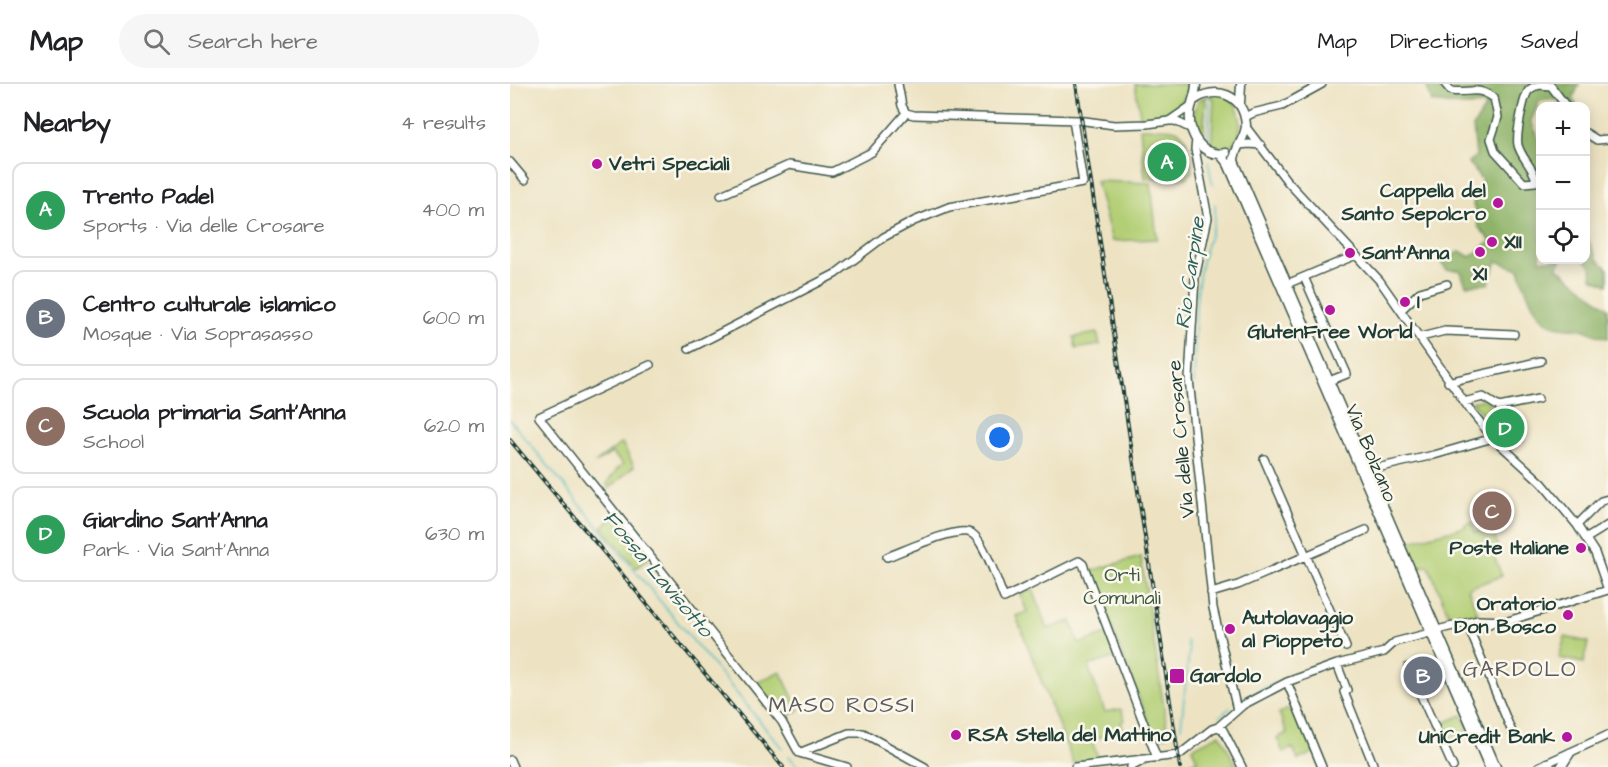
<!DOCTYPE html>
<html lang="en">
<head>
<meta charset="utf-8">
<style>
	:root { --surface:#fff; --page:#f6f6f6; --text:#202124; --muted:#757577; --line:#e0e0e0; --accent:#b45309 }
	body { margin:0; font-family:"Architects Daughter",sans-serif; background:var(--page); color:var(--text) }
	.controls { position:absolute; right:18px; top:18px; display:grid; overflow:hidden; border-radius:12px; box-shadow:0 3px 15px #0003 }
	.controls button { width:54px; height:54px; display:grid; place-items:center; padding:0; border:0; border-bottom:2px solid var(--line); background:var(--surface); color:var(--text); font:30px sans-serif }
	.you { position:absolute; left:490px; top:354px; width:21px; height:21px; margin:-15px; border:4px solid #fff; border-radius:50%; background:#1a73e8; box-shadow:0 0 0 9px #1a73e833 }
	.badge { display:grid; place-items:center; width:39px; height:39px; border-radius:50%; background:var(--accent); color:#fff; font-size:20px; font-weight:700 }
	.pin { position:absolute; translate:-50% -50%; border:3px solid #fff; box-shadow:0 2px 6px #0006 }
	.list { margin:0; padding:0; list-style:none }
	h2 { display:flex; justify-content:space-between; align-items:center; height:78px; margin:0; padding:0 24px; font-size:26px }
	h2 small { font-size:20px; font-weight:400; color:var(--muted) }
	.list li { display:grid; grid-template-columns:39px 1fr auto; gap:18px; align-items:center; box-sizing:border-box; height:96px; margin:0 12px 12px; padding:0 12px; border:2px solid var(--line); border-radius:12px }
	.list b { display:block; font-size:22px; white-space:nowrap }
	.list p { margin:0; font-size:20px; white-space:nowrap; color:var(--muted) }
	.list em { font-size:20px; font-style:normal; color:var(--muted) }
	.icon { flex:none; width:33px; height:33px; fill:none; stroke:currentColor; stroke-width:2; stroke-linecap:round; stroke-linejoin:round }
	.map { position:relative; flex:none; width:1098px; height:683px; overflow:hidden }
	header { display:flex; align-items:center; gap:36px; box-sizing:border-box; height:84px; padding:0 30px; background:var(--surface); border-bottom:2px solid var(--line) }
	header strong { font-size:28px }
	nav { display:flex; gap:33px; margin-inline-start:auto; font-size:21px }
	.search { width:420px; height:54px; background:var(--page); display:flex; align-items:center; gap:15px; box-sizing:border-box; padding:0 21px; border-radius:33px; color:var(--muted); font-size:22px }
	main { display:flex }
	aside { flex:1; background:var(--surface) }
	.map>svg:first-child { display:block }
	.green { fill:#b3cf76; stroke:#698655; stroke-width:1.5; fill-rule:evenodd }
	.forest { fill:#8eb267; stroke:#56784e; stroke-width:1.5 }
	.lines { fill:none; stroke-linecap:round; stroke-linejoin:round }
	.stream { stroke:#49b8bf; stroke-width:1.5 }
	.minor-casing { stroke:#3e5649; stroke-width:10 }
	.major-casing { stroke:#3e5649; stroke-width:11 }
	.minor { stroke:#fff; stroke-width:7 }
	.major { stroke:#fff; stroke-width:8 }
	.rail-casing { stroke:#1f3d34; stroke-width:4 }
	.rail { stroke:#fbf7ec; stroke-width:1.5; stroke-dasharray:4.5; stroke-linecap:butt }
	.poi-dot { fill:#b5179e; stroke:#fbf7ec; stroke-width:2 }
	.labels { text-anchor:middle; dominant-baseline:central; stroke-width:5; stroke-linejoin:round; paint-order:stroke }
	.poi-label { font-size:20px; font-weight:bold; fill:#1f3d34; stroke:#fbf7ec; text-anchor:start }
	.street-label { font-size:20px; fill:#1f3d34; stroke:#fbf7ec }
	.park-label { font-size:20px; fill:#3d5a41; stroke:#fbf7ec }
	.water-label { font-size:21px; font-style:italic; fill:#2c625e; stroke:#fbf7ec }
	.quarter-label { font-size:22px; letter-spacing:1.5px; fill:#5b5b5e; stroke:#fbf7ec }
</style>
</head>
<body>
<header>
<strong>Map</strong>
<div class="search"><svg class="icon" aria-label="search" viewBox="0 0 24 24"><circle cx="10" cy="10" r="6"/><path d="M15 15l6 6"/></svg>Search here</div>
<nav><a>Map</a><a>Directions</a><a>Saved</a></nav>
</header>
<main>
<aside>
<h2>Nearby<small>4 results</small></h2>
<ul class="list">
<li><span class="badge" style="background:#2e9e5b">A</span><div><b>Trento Padel</b><p>Sports · Via delle Crosare</p></div><em>400 m</em></li>
<li><span class="badge" style="background:#6b7280">B</span><div><b>Centro culturale islamico</b><p>Mosque · Via Soprasasso</p></div><em>600 m</em></li>
<li><span class="badge" style="background:#8d6e63">C</span><div><b>Scuola primaria Sant'Anna</b><p>School</p></div><em>620 m</em></li>
<li><span class="badge" style="background:#2e9e5b">D</span><div><b>Giardino Sant'Anna</b><p>Park · Via Sant'Anna</p></div><em>630 m</em></li>
</ul>
</aside>
<div class="map">
<svg width="1098" height="683" viewBox="0 0 1098 683">
	<rect width="100%" height="100%" fill="#fbf7ec"/>
	<filter id="ink" filterUnits="userSpaceOnUse"><feTurbulence type="fractalNoise" baseFrequency=".0167" numOctaves="2"/><feDisplacementMap in="SourceGraphic" scale="12" xChannelSelector="R" yChannelSelector="G"/><feConvolveMatrix kernelMatrix="1 2 1 2 8 2 1 2 1" color-interpolation-filters="sRGB"/></filter>
	<filter id="wash" filterUnits="userSpaceOnUse"><feTurbulence type="fractalNoise" baseFrequency=".008" numOctaves="4" result="noise"/><feDisplacementMap in="SourceGraphic" scale="24" xChannelSelector="R" yChannelSelector="G"/><feGaussianBlur stdDeviation="1.35" result="paint"/><feColorMatrix in="noise" values="0 0 0 0 0 0 0 0 0 0 0 0 0 0 0 0 0 1.4 0 .05"/><feComposite in="paint" operator="in"/></filter>
	<g filter="url(#wash)">
		<rect width="100%" height="100%" fill="#ede3c3"/>
		<!-- green -->
		<path class="green" d="M 625,0 L 677,0 L 678,1 L 675,12 L 668,24 L 651,29 L 651,33 L 631,37 Z
			M 702,8 C 714,8 722,12 727,24 C 743,64 697,86 686,39 C 684,32 685,24 688,17 ZM 698,11 L 704,14 L 702,53 L 700,59 L 696,59 L 693,56 L 696,13 Z
			M 630,44 C 676,44 675,41 682,88 L 676,94 L 635,94 Z
			M 586,97 L 641,99 L 647,155 L 602,157 Z
			M 587,249 L 590,261 L 566,265 L 564,253 Z
			M 974,315 C 988,325 1009,339 1014,357 L 1002,366 L 962,318 Z
			M 112,359 L 124,382 L 99,405 L 97,399 C 102,393 106,385 113,380 L 102,369 L 85,379 Z
			M 105,432 L 139,474 L 126,484 L 92,443 Z
			M 962,438 L 965,448 L 981,443 L 988,462 L 981,465 L 992,492 L 958,504 L 968,530 L 941,536 L 918,481 L 908,485 L 896,458 L 955,443 L 955,440 Z
			M 631,473 L 658,651 L 645,655 L 580,487 Z
			M 523,505 L 537,545 L 561,537 L 569,560 L 597,550 L 606,573 L 578,582 L 595,628 L 611,625 L 615,636 L 611,638 L 615,648 L 581,655 L 589,676 L 563,679 L 506,532 L 517,528 L 510,510 Z
			M 1055,553 L 1078,558 L 1074,579 L 1049,574 Z
			M 270,587 L 289,626 L 273,635 L 245,600 Z
			M 786,622 L 805,668 L 788,676 L 783,664 L 773,668 L 767,654 L 777,649 L 769,629 Z
			M 952,631 L 959,647 L 934,657 L 927,642 Z
			M 710,650 L 727,683 L 680,683 L 680,680 L 687,676 L 682,664 Z"/>
		<!-- forest -->
		<path class="forest" d="M 916,0 L 1069,0 L 1063,15 L 1067,22 L 1057,22 C 1049,13 1039,14 1029,18 L 1021,37 L 1030,58 L 1030,176 L 1052,176 L 1047,183 L 1098,224 L 1098,254 C 1088,253 1080,247 1071,245 C 1062,244 1051,244 1042,241 C 1026,236 1013,200 1009,185 L 987,177 L 978,200 L 956,201 L 950,186 L 937,186 L 931,179 L 950,167 L 960,173 L 981,157 L 969,144 L 963,120 L 972,96 L 958,78 L 966,72 L 963,43 L 977,21 L 953,22 L 922,18 Z
			M 1076,151 L 1088,176 L 1098,185 L 1098,201 L 1082,194 L 1081,182 L 1074,176 L 1076,176 Z"/>
		<g class="lines">
			<!-- stream -->
			<path class="stream" d="M 698,59 L 700,12
				M 698,78 L 703,102
				M 684,299 C 686,260 683,217 692,178 C 696,159 707,140 705,120
				M 685,310 L 689,346
				M 0,336 L 272,664
				M 730,616 L 765,599
				M 710,632 L 720,624
				M 671,643 L 679,567 L 677,557
				M 279,672 L 288,683
				M 674,678 L 677,683"/>
		</g>
	</g>
	<g filter="url(#ink)">
		<g class="lines">
			<defs>
				<path id="minor" d="M 388,0 L 392,22 L 396,29 L 404,31 L 568,36 L 604,41 L 637,40 L 659,37 L 665,37 L 682,45
					M 935,0 L 941,7 C 960,10 965,1 984,14 L 988,33 L 981,55 L 985,67 L 1014,99 L 1025,98 L 1025,93 C 1021,81 1011,73 1008,61 C 1006,52 1013,13 1019,6 C 1026,0 1033,1 1041,2 L 1056,22
					M 735,33 L 743,29 L 772,22 L 812,0
					M 659,37 L 682,21
					M 736,43 L 777,97 L 870,197 L 960,326 L 983,354 L 1032,399 L 1067,441 L 1085,469 L 1098,506
					M 1076,49 L 1087,56 L 1098,55
					M 686,56 L 685,65 L 698,134 L 685,194 L 679,295 L 703,524 L 727,626
					M 729,61 L 739,60 L 751,61
					M 0,78 L 15,96
					M 211,111 L 279,81 L 322,88 L 362,68 L 396,29
					M 794,193 L 837,290 L 819,297
					M 777,200 L 846,171
					M 891,226 L 910,208 L 937,200
					M 911,253 L 935,247 L 1004,250
					M 179,265 L 325,190 L 374,153 L 404,137 L 439,123 L 573,99 L 563,36
					M 140,281 L 29,333 L 272,638 L 289,669 L 337,683
					M 938,298 L 1031,277
					M 954,318 L 973,313 L 989,323 L 1028,315
					M 754,375 L 836,563
					M 867,384 L 924,371 L 983,354
					M 1067,441 L 1091,417 L 1098,415
					M 1077,454 L 1098,441
					M 377,473 C 394,467 446,442 461,449 C 474,455 488,500 494,514 L 569,477 L 573,480 L 647,674
					M 701,509 L 728,501 L 856,446
					M 985,537 L 971,544 L 960,547 L 1002,648
					M 931,545 L 968,536 L 998,537 L 1098,506
					M 827,580 L 837,606 L 834,608 L 863,680
					M 898,583 L 943,683
					M 777,598 L 812,683
					M 708,643 L 713,646 L 732,683
					M 289,669 L 339,649 L 353,649 L 415,683
					M 0,676 L 3,683
					M 565,683 L 669,671 L 702,645 L 708,643 L 733,621 L 777,598 L 827,580 L 874,568 L 885,558 L 916,550
					M 621,683 L 632,677
					M 1028,683 L 1098,651"/>
				<path id="major" d="M 686,0 C 686,10 681,19 680,29 C 678,50 692,74 716,69
					M 683,17 C 706,0 734,11 736,41 C 736,54 724,64 724,77 L 986,683
					M 730,19 L 731,0
					M 710,70 L 718,80 L 735,119 L 979,683
					M 1037,679 L 1040,683
					M 1051,683 L 1060,669"/>
			</defs>
			<!-- minor casing -->
			<use href="#minor" class="minor-casing"/>
			<!-- major casing -->
			<use href="#major" class="major-casing"/>
			<!-- minor -->
			<use href="#minor" class="minor"/>
			<!-- major -->
			<use href="#major" class="major"/>
			<defs>
				<path id="rail" d="M 566,0 L 670,683
					M 0,356 L 273,683"/>
			</defs>
			<!-- rail casing -->
			<use href="#rail" class="rail-casing"/>
			<!-- rail -->
			<use href="#rail" class="rail"/>
		</g>
	</g>
	<!-- markers -->
	<g class="poi-dot">
		<circle cx="87" cy="80" r="6"/>
		<circle cx="988" cy="119" r="6"/>
		<circle cx="982" cy="158" r="6"/>
		<circle cx="970" cy="168" r="6"/>
		<circle cx="840" cy="169" r="6"/>
		<circle cx="895" cy="218" r="6"/>
		<circle cx="820" cy="226" r="6"/>
		<circle cx="1071" cy="464" r="6"/>
		<circle cx="1058" cy="531" r="6"/>
		<circle cx="720" cy="545" r="6"/>
		<rect x="659" y="584" width="16" height="16" rx="3"/>
		<circle cx="446" cy="651" r="6"/>
		<circle cx="1057" cy="653" r="6"/>
	</g>
	<g class="labels">
		<!-- poi labels -->
		<g class="poi-label">
			<text x="99" y="80">Vetri Speciali</text>
			<text x="976" y="107" text-anchor="end">Cappella del<tspan x="976" dy="23">Santo Sepolcro</tspan></text>
			<text x="994" y="158">XII</text>
			<text x="852" y="169">Sant'Anna</text>
			<text x="970" y="190" text-anchor="middle">XI</text>
			<text x="907" y="218">I</text>
			<text x="820" y="248" text-anchor="middle">GlutenFree World</text>
			<text x="1059" y="464" text-anchor="end">Poste Italiane</text>
			<text x="1046" y="520" text-anchor="end">Oratorio<tspan x="1046" dy="23">Don Bosco</tspan></text>
			<text x="732" y="534">Autolavaggio<tspan x="732" dy="23">al Pioppeto</tspan></text>
			<text x="680" y="592">Gardolo</text>
			<text x="458" y="651">RSA Stella del Mattino</text>
			<text x="1045" y="653" text-anchor="end">UniCredit Bank</text>
		</g>
		<!-- street labels -->
		<g class="street-label">
			<text transform="translate(671 355) rotate(-95)">Via delle Crosare</text>
			<text transform="translate(861 369) rotate(67)">Via Bolzano</text>
		</g>
		<!-- park labels -->
		<g class="park-label">
			<text x="612" y="491">Orti<tspan x="612" dy="23">Comunali</tspan></text>
		</g>
		<!-- water labels -->
		<g class="water-label">
			<text transform="translate(680 189) rotate(-82)">Rio Carpine</text>
			<text transform="translate(148 490) rotate(50)">Fossa Lavisotto</text>
		</g>
		<!-- quarter labels -->
		<g class="quarter-label">
			<text x="1010" y="585">GARDOLO</text>
			<text x="332" y="621">MASO ROSSI</text>
		</g>
	</g>
</svg>
<div class="controls">
<button>+</button>
<button>−</button>
<button><svg class="icon" aria-label="locate" viewBox="0 0 24 24"><circle cx="12" cy="12" r="6"/><path d="M12 2v4M12 18v4M2 12h4M18 12h4"/></svg></button>
</div>
<div class="you"></div>
<div class="pin badge" style="left:657px;top:78px;background:#2e9e5b">A</div>
<div class="pin badge" style="left:913px;top:592px;background:#6b7280">B</div>
<div class="pin badge" style="left:982px;top:427px;background:#8d6e63">C</div>
<div class="pin badge" style="left:995px;top:344px;background:#2e9e5b">D</div>
</div>
</main>
</body>
</html>
